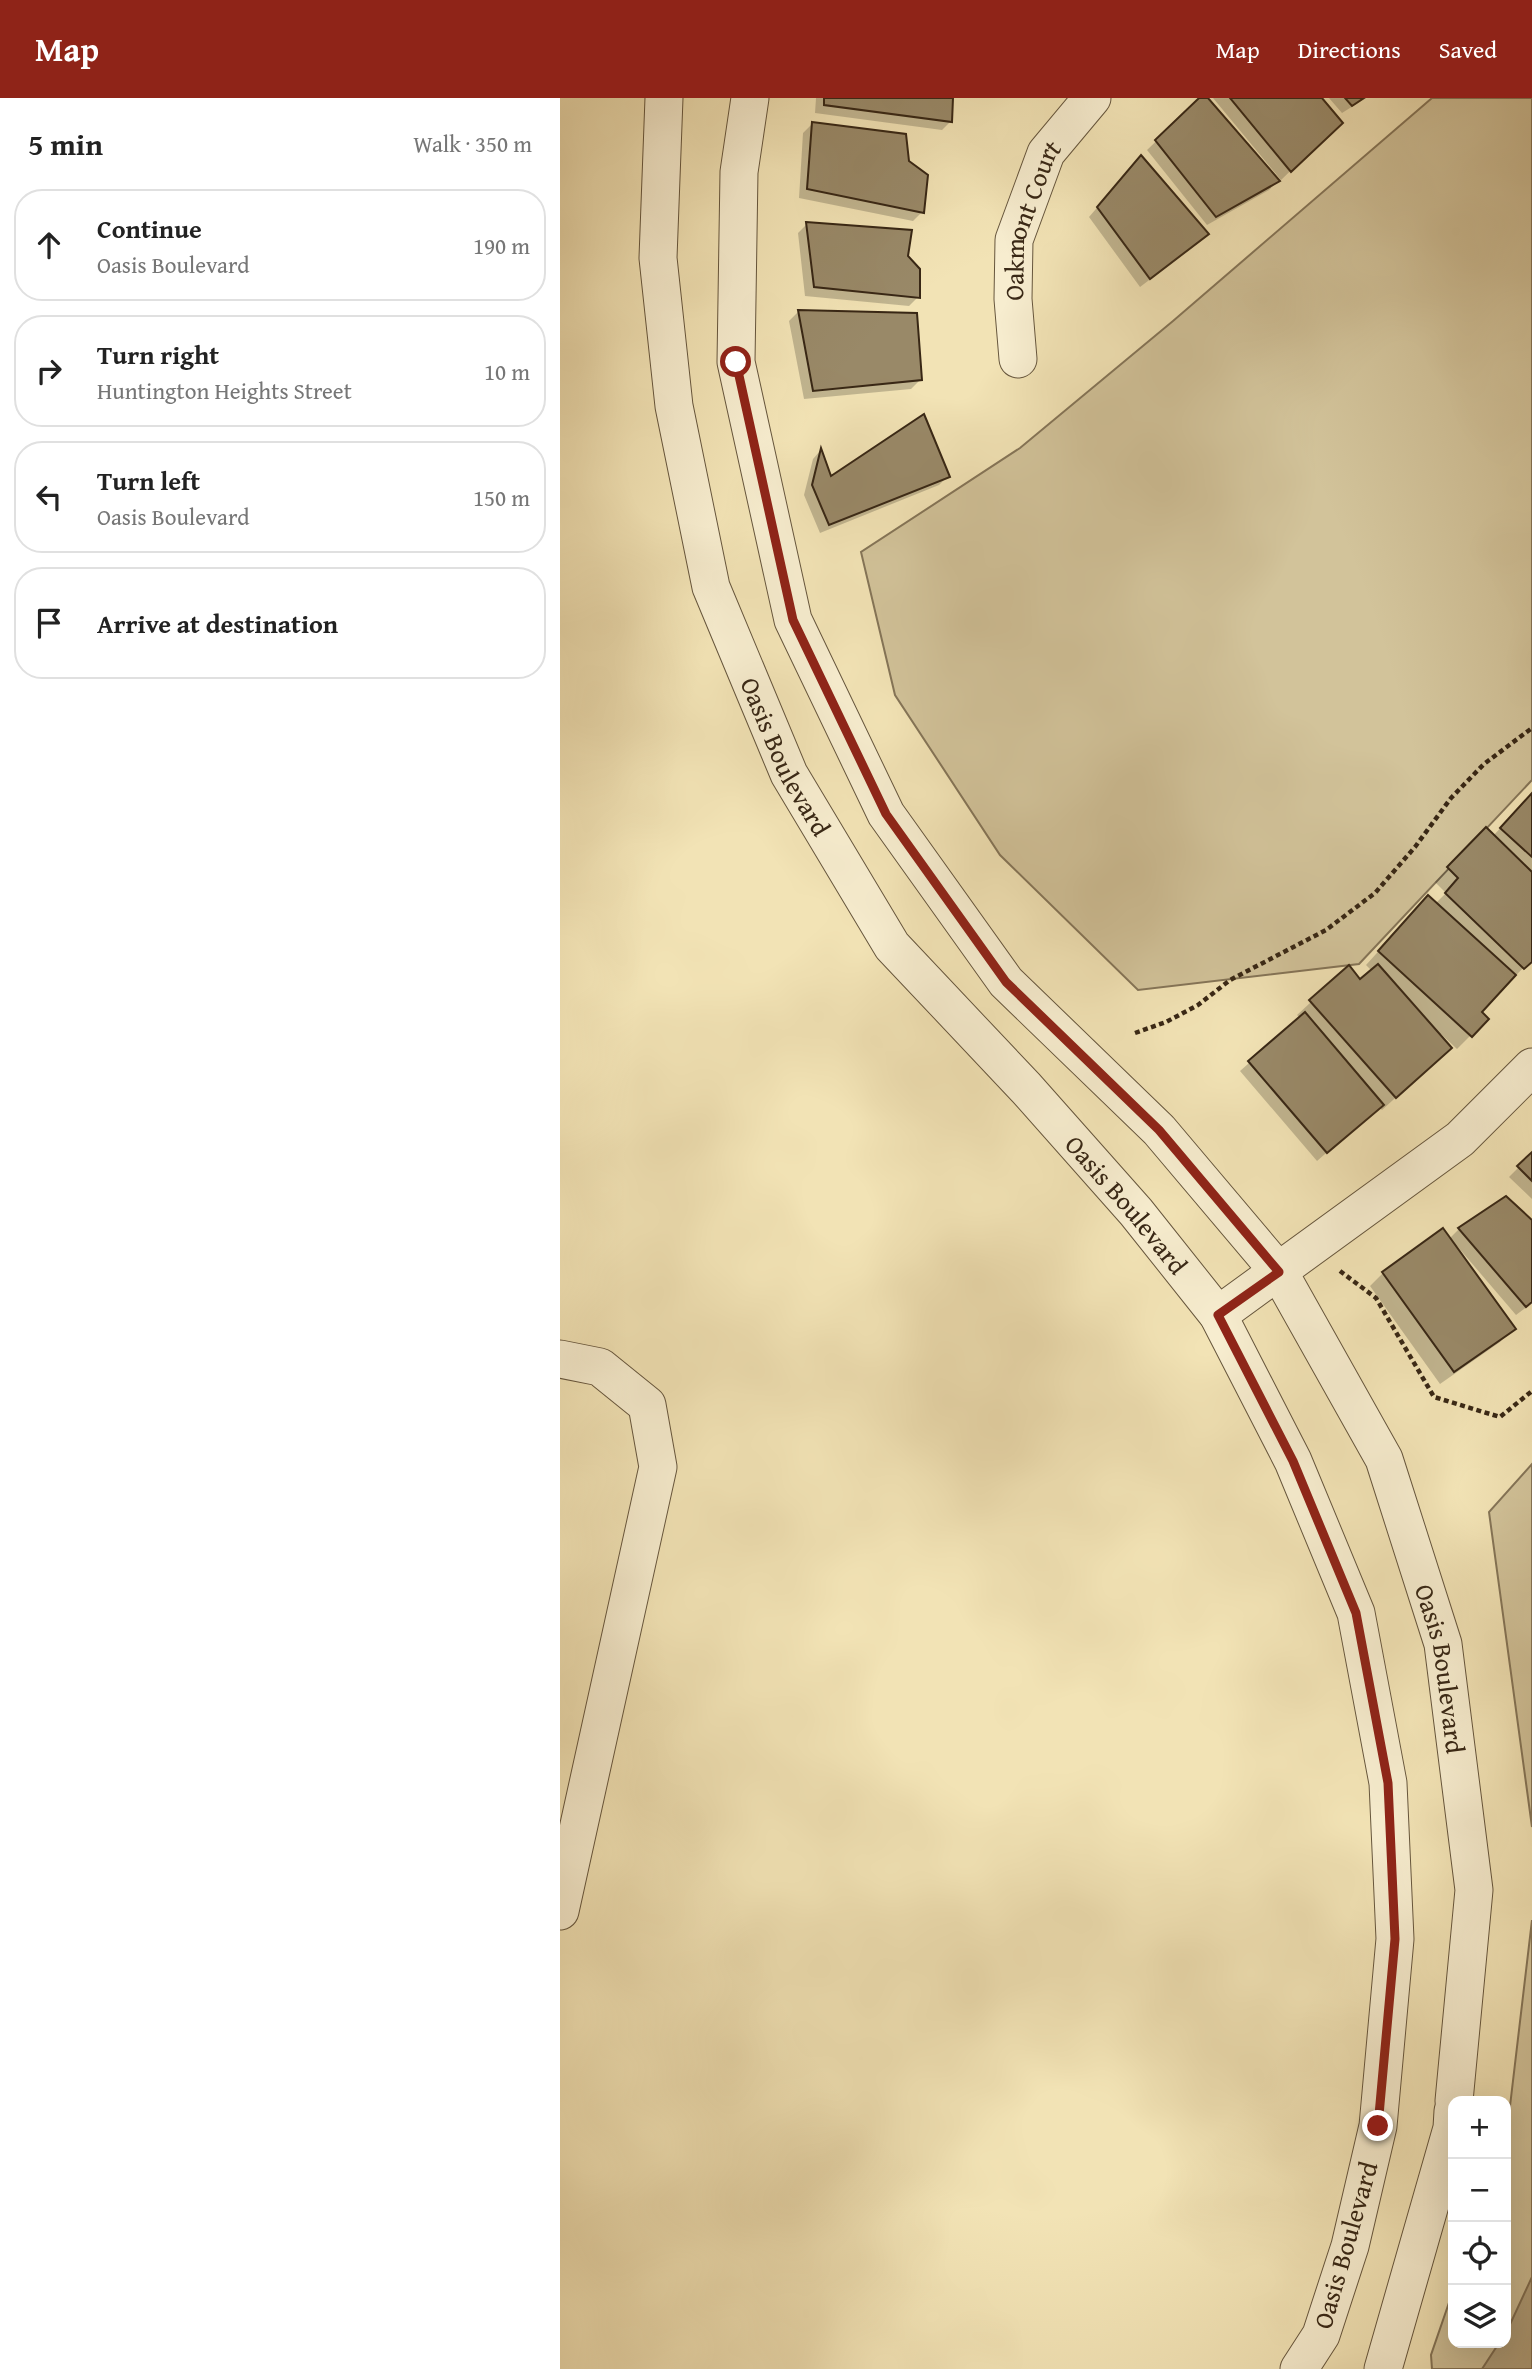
<!DOCTYPE html>
<html lang="en">
<head>
<meta charset="utf-8">
<style>
	:root { --surface:#fff; --page:#f6f6f6; --text:#222; --muted:#767676; --line:#e0e0e0; --accent:#8f2418 }
	body { margin:0; font-family:"Gentium Book Plus",serif; background:var(--page); color:var(--text) }
	.controls { position:absolute; right:21px; bottom:21px; display:grid; overflow:hidden; border-radius:14px; box-shadow:0 7px 28px #0002 }
	.controls button { width:63px; height:63px; display:grid; place-items:center; padding:0; border:0; border-bottom:2px solid var(--line); background:var(--surface); color:var(--text); font:35px sans-serif }
	.stop { position:absolute; width:21px; height:21px; margin:-16px; border:5px solid #8f2418; border-radius:50%; background:#fff }
	.stop.end { background:#8f2418; border-color:#fff; box-shadow:0 2px 7px #0008 }
	.list { margin:0; padding:0; list-style:none }
	h2 { display:flex; justify-content:space-between; align-items:center; height:91px; margin:0; padding:0 28px; font-size:30px }
	h2 small { font-size:23px; font-weight:400; color:var(--muted) }
	.list li { display:grid; grid-template-columns:46px 1fr auto; gap:21px; align-items:center; box-sizing:border-box; height:112px; margin:0 14px 14px; padding:0 14px; border:2px solid var(--line); border-radius:28px }
	.list b { display:block; font-size:26px; white-space:nowrap }
	.list p { margin:0; font-size:23px; white-space:nowrap; color:var(--muted) }
	.list em { font-size:23px; font-style:normal; color:var(--muted) }
	.icon { flex:none; width:38px; height:38px; fill:none; stroke:currentColor; stroke-width:2; stroke-linecap:round; stroke-linejoin:round }
	.map { position:relative; flex:none; width:972px; height:2271px; overflow:hidden }
	header { display:flex; align-items:center; gap:42px; box-sizing:border-box; height:98px; padding:0 35px; background:var(--accent); color:#fff }
	header strong { font-size:33px }
	nav { display:flex; gap:38px; margin-inline-start:auto; font-size:24px }
	main { display:flex }
	aside { flex:1; background:var(--surface) }
	.map>svg:first-child { display:block }
	.green { fill:#d2c39a; stroke:#857558; stroke-width:2 }
	.water { fill:#b3a37f; stroke:#827155; stroke-width:2 }
	.shadow { fill:#0003 }
	.building { fill:#998968; stroke:#382715; stroke-width:2 }
	.lines { fill:none; stroke-linecap:round; stroke-linejoin:round }
	.minor-casing { stroke:#66563d; stroke-width:39 }
	.path { stroke:#382715; stroke-width:4.5; stroke-dasharray:5 3.5; stroke-linecap:butt }
	.minor { stroke:#f7edcf; stroke-width:37 }
	.route { stroke:#8f2418; stroke-width:9 }
	.labels { text-anchor:middle; dominant-baseline:central; stroke-width:5; stroke-linejoin:round; paint-order:stroke }
	.street-label { font-size:26px; fill:#382715; stroke:#f7edcf }
</style>
</head>
<body>
<header>
<strong>Map</strong>
<nav><a>Map</a><a>Directions</a><a>Saved</a></nav>
</header>
<main>
<aside>
<h2>5 min<small>Walk · 350 m</small></h2>
<ul class="list">
<li><svg class="icon" aria-label="ahead" viewBox="0 0 24 24"><path d="M12 20V5M6 11l6-6 6 6"/></svg><div><b>Continue</b><p>Oasis Boulevard</p></div><em>190 m</em></li>
<li><svg class="icon" aria-label="right" viewBox="0 0 24 24"><path d="M7 20v-9h11M14 6l5 5-5 5"/></svg><div><b>Turn right</b><p>Huntington Heights Street</p></div><em>10 m</em></li>
<li><svg class="icon" aria-label="left" viewBox="0 0 24 24"><path d="M17 20v-9H6M10 6l-5 5 5 5"/></svg><div><b>Turn left</b><p>Oasis Boulevard</p></div><em>150 m</em></li>
<li><svg class="icon" aria-label="arrive" viewBox="0 0 24 24"><path d="M6 21V4h12l-3 4 3 4H6"/></svg><div><b>Arrive at destination</b></div></li>
</ul>
</aside>
<div class="map">
<svg width="972" height="2271" viewBox="0 0 972 2271">
	<rect width="100%" height="100%" fill="#f2e3b5"/>
	<filter id="stains"><feTurbulence type="fractalNoise" baseFrequency=".00286" numOctaves="4"/><feColorMatrix values="0 0 0 0 .2 0 0 0 0 .09 0 0 0 0 .02 0 0 0 .5 -.17"/></filter>
	<radialGradient id="worn" r=".72"><stop offset=".6" stop-color="#630" stop-opacity="0"/><stop offset="1" stop-color="#630" stop-opacity=".3"/></radialGradient>
	<!-- green -->
	<path class="green" d="M 872,0 L 972,0 L 972,682 L 799,866 L 578,892 L 440,757 L 335,597 L 301,454 L 460,350 L 613,223 Z
		M 972,1366 L 972,1729 L 929,1414 Z
		M 972,1822 L 972,2271 L 872,2271 L 871,2257 L 893,2193 L 893,2245 L 946,2245 L 946,2042 Z"/>
	<!-- water -->
	<path class="water" d="M 972,2179 L 972,2271 L 922,2271 L 939,2245 L 946,2245 L 946,2235 Z"/>
	<!-- shadow -->
	<path class="shadow" d="M 256,0 L 392,0 L 391,23 L 382,32 L 255,15 Z
		M 641,0 L 646,0 L 718,83 L 709,92 L 647,127 L 587,52 Z
		M 653,0 L 760,0 L 780,25 L 721,82 Z
		M 769,0 L 806,0 L 782,15 Z
		M 252,26 L 347,64 L 362,114 L 353,123 L 239,100 L 243,35 Z
		M 572,69 L 638,145 L 580,189 L 529,119 Z
		M 247,126 L 358,199 L 349,208 L 245,198 L 238,135 Z
		M 238,214 L 355,217 L 360,282 L 351,291 L 244,301 L 229,223 Z
		M 260,353 L 270,381 L 388,378 L 379,387 L 260,435 L 244,397 L 253,361 Z
		M 972,696 L 972,861 L 920,914 L 927,921 L 897,951 L 881,936 L 876,963 L 822,1012 L 819,1009 L 757,1063 L 680,973 L 740,920 L 737,917 L 788,870 L 800,884 L 812,873 L 806,867 L 855,813 L 875,806 L 886,795 L 875,784 L 926,732 L 933,738 Z
		M 972,1056 L 972,1101 L 949,1079 Z
		M 946,1100 L 972,1124 L 972,1205 L 956,1217 L 897,1148 L 895,1150 L 953,1230 L 940,1244 L 880,1286 L 810,1188 L 823,1175 L 889,1141 L 899,1131 Z"/>
	<!-- building -->
	<path class="building" d="M 264,0 L 393,0 L 392,24 L 264,7 Z
		M 639,0 L 648,0 L 720,83 L 656,119 L 595,42 Z
		M 670,0 L 762,0 L 783,25 L 731,74 Z
		M 785,0 L 804,0 L 792,8 Z
		M 252,24 L 346,36 L 349,63 L 368,77 L 364,115 L 247,91 Z
		M 581,57 L 649,136 L 590,181 L 537,109 Z
		M 246,124 L 352,132 L 348,158 L 360,171 L 360,200 L 254,189 Z
		M 238,212 L 357,215 L 362,282 L 253,293 Z
		M 364,316 L 390,379 L 269,427 L 252,387 L 261,350 L 271,378 Z
		M 972,695 L 972,759 L 940,730 Z
		M 926,729 L 972,774 L 972,864 L 964,871 L 885,795 L 898,780 L 887,769 Z
		M 868,797 L 956,877 L 922,914 L 929,921 L 912,939 L 818,853 Z
		M 818,866 L 892,950 L 836,1000 L 749,902 L 789,867 L 800,881 Z
		M 745,914 L 824,1007 L 767,1055 L 688,963 Z
		M 972,1054 L 972,1083 L 957,1068 Z
		M 946,1098 L 972,1122 L 972,1204 L 966,1209 L 898,1130 Z
		M 883,1130 L 956,1231 L 894,1274 L 822,1174 Z"/>
	<g class="lines">
		<defs>
			<g id="minor">
				<path id="s1" d="M 104,0 L 98,160 L 114,308 L 151,489 L 229,676 L 332,848 L 466,990 L 576,1114 L 658,1217 L 733,1363 L 796,1515 L 828,1685 L 835,1841 L 818,2028 L 790,2148 L 761,2237 L 739,2271"/>
				<path id="s2" d="M 190,0 L 179,74 L 176,264 L 233,522 L 326,716 L 446,884 L 599,1032 L 719,1174 L 824,1361 L 883,1546 L 914,1792 L 894,2003"/>
				<path id="s3" d="M 458,261 L 453,201 L 454,142 L 486,55 L 532,0"/>
				<path d="M 658,1217 L 900,1041 L 972,969"/>
				<path d="M 0,1261 L 40,1269 L 87,1307 L 98,1369 L 0,1813"/>
				<path d="M 823,2271 L 892,2030 L 893,2013"/>
			</g>
		</defs>
		<!-- minor casing -->
		<use href="#minor" class="minor-casing"/>
		<!-- path -->
		<path class="path" d="M 575,935 L 606,924 L 638,907 L 670,882 L 766,832 L 815,795 L 855,749 L 891,700 L 924,666 L 972,630
			M 780,1173 L 816,1200 L 874,1299 L 940,1319 L 972,1293"/>
		<!-- minor -->
		<use href="#minor" class="minor"/>
	</g>
	<g class="lines">
		<!-- route -->
		<path class="route" d="M 176,264 L 233,522 L 326,716 L 446,884 L 599,1032 L 719,1174 L 658,1217 L 733,1363 L 796,1515 L 828,1685 L 835,1841 L 818,2028"/>
	</g>
	<g class="labels">
		<!-- street labels -->
		<g class="street-label">
			<text stroke="none"><textPath href="#s3" startOffset="142">Oakmont Court</textPath></text>
			<text stroke="none"><textPath href="#s1" startOffset="679">Oasis Boulevard</textPath></text>
			<text stroke="none"><textPath href="#s1" startOffset="1246">Oasis Boulevard</textPath></text>
			<text stroke="none"><textPath href="#s2" startOffset="1782">Oasis Boulevard</textPath></text>
			<text transform="translate(785 2147) rotate(-74)">Oasis Boulevard</text>
		</g>
	</g>
	<rect width="100%" height="100%" filter="url(#stains)"/>
	<rect width="100%" height="100%" fill="url(#worn)"/>
</svg>
<div class="controls">
<button>+</button>
<button>−</button>
<button><svg class="icon" aria-label="locate" viewBox="0 0 24 24"><circle cx="12" cy="12" r="6"/><path d="M12 2v4M12 18v4M2 12h4M18 12h4"/></svg></button>
<button><svg class="icon" aria-label="layers" viewBox="0 0 24 24"><path d="M12 4l9 5-9 5-9-5zM3 14l9 5 9-5"/></svg></button>
</div>
<div class="stop" style="left:176px;top:264px"></div>
<div class="stop end" style="left:818px;top:2028px"></div>
</div>
</main>
</body>
</html>
